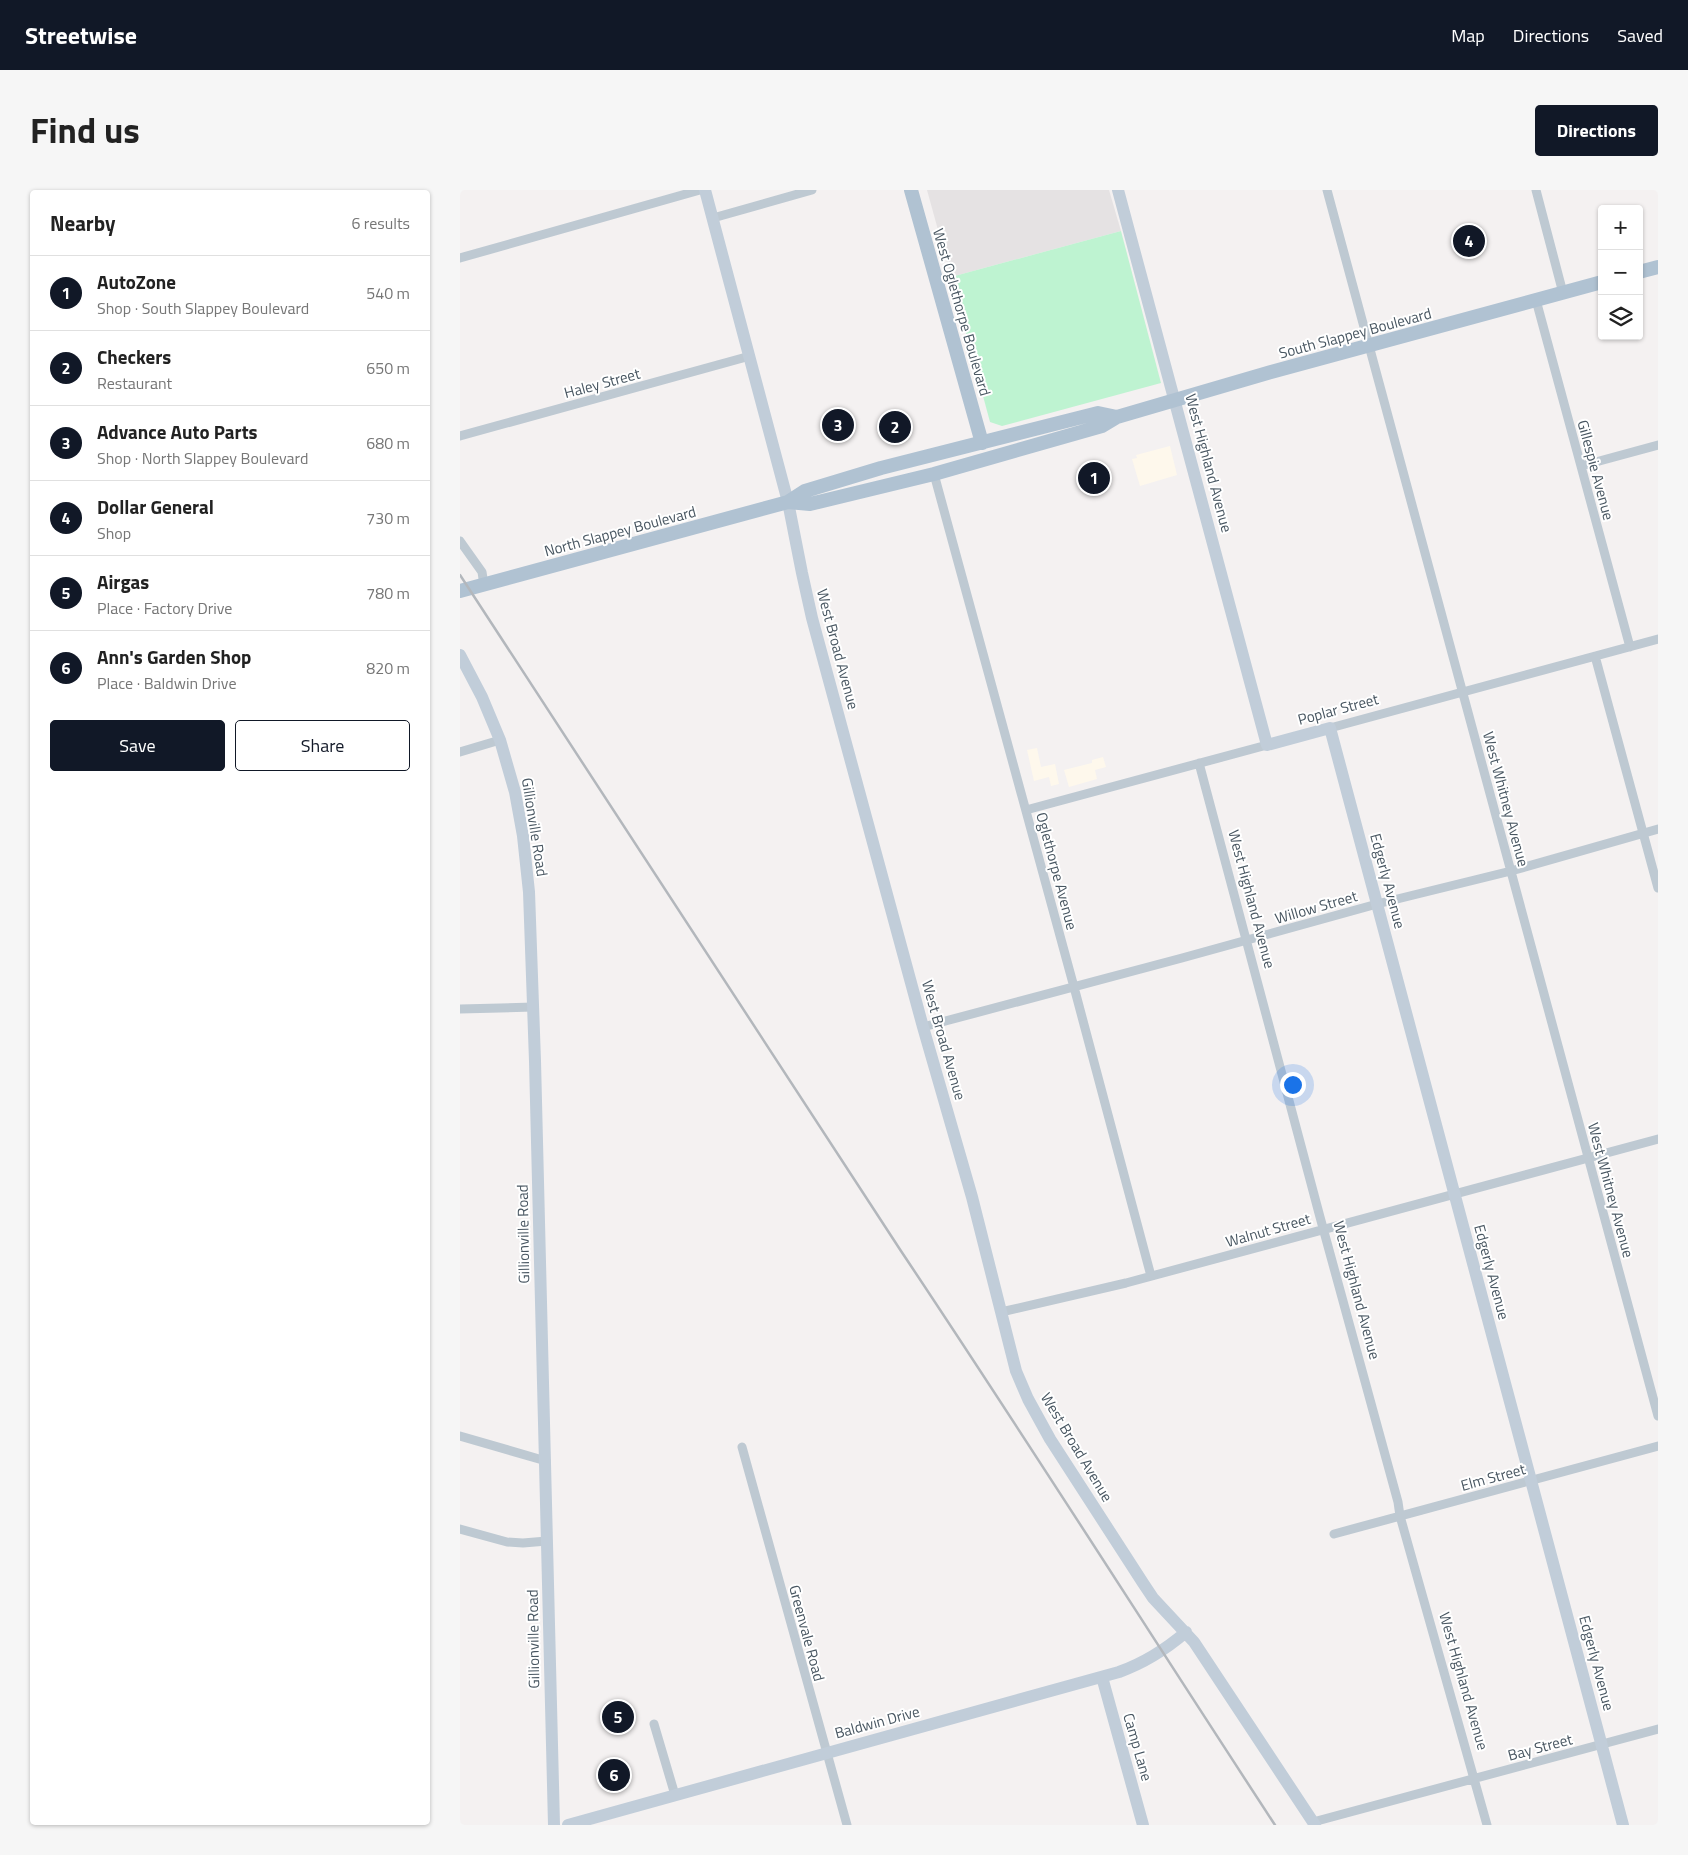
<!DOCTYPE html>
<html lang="en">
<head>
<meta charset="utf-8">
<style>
	:root { --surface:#fff; --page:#f6f6f6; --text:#222; --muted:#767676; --line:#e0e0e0; --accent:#111827 }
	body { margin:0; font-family:"Titillium Web",sans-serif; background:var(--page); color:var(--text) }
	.controls { position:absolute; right:15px; top:15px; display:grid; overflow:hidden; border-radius:5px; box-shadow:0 1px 4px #0004 }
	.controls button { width:45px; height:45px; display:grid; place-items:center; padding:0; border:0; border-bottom:1px solid var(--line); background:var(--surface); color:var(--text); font:25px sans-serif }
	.you { position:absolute; left:832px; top:894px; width:18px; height:18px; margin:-12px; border:4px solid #fff; border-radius:50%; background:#1a73e8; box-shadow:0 0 0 8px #1a73e833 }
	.badge { display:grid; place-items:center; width:32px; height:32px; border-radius:50%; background:var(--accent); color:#fff; font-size:16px; font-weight:700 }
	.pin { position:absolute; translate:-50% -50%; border:2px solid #fff; box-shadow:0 1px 5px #0006 }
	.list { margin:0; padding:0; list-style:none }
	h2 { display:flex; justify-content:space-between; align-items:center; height:65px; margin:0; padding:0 20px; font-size:21px }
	h2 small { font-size:16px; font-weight:400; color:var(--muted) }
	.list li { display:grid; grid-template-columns:32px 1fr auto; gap:15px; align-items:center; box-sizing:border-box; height:75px; padding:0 20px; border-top:1px solid var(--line) }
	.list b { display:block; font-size:19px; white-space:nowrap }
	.list p { margin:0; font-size:16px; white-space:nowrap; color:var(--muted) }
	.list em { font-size:16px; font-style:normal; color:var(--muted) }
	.actions { display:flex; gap:10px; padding:15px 20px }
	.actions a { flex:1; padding:11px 0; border:1px solid var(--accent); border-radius:5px; text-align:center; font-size:18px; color:var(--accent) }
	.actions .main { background:var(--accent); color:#fff }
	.icon { flex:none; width:28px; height:28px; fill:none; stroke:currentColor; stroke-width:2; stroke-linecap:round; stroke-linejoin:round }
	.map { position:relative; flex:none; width:1198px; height:1635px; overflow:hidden; border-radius:5px }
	header { display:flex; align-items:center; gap:30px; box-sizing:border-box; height:70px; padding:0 25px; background:var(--accent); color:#fff }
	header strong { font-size:24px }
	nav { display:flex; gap:28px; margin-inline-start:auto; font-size:18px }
	.intro { display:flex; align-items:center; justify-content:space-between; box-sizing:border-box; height:120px; padding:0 30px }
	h1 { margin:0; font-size:35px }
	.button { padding:12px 22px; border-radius:5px; background:var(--accent); color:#fff; font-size:18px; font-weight:700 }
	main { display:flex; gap:30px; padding:0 30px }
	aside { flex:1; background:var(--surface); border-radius:5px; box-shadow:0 1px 4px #0004 }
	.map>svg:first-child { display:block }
	.commercial { fill:#fef8ec }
	.education { fill:#e5e2e3 }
	.green { fill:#bef3d1 }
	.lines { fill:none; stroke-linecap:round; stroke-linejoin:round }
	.street { stroke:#bec9d2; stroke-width:9 }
	.secondary { stroke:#c1cdd9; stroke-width:12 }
	.primary { stroke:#b0c2d2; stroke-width:14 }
	.rail { stroke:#b3b7bc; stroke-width:2.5 }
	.labels { text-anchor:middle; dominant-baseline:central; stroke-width:4; stroke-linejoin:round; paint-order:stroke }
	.street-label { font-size:15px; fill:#485661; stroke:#fff }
</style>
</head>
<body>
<header>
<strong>Streetwise</strong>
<nav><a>Map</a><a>Directions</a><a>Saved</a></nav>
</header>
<div class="intro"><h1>Find us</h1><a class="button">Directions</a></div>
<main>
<aside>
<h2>Nearby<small>6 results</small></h2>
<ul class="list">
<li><span class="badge">1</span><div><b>AutoZone</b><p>Shop · South Slappey Boulevard</p></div><em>540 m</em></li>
<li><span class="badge">2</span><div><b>Checkers</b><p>Restaurant</p></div><em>650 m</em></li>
<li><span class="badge">3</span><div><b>Advance Auto Parts</b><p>Shop · North Slappey Boulevard</p></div><em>680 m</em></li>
<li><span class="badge">4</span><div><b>Dollar General</b><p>Shop</p></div><em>730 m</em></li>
<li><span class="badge">5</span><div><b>Airgas</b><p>Place · Factory Drive</p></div><em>780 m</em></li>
<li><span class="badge">6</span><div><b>Ann's Garden Shop</b><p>Place · Baldwin Drive</p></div><em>820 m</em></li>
</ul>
<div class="actions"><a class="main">Save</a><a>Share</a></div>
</aside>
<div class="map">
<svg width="1198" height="1635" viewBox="0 0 1198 1635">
	<rect width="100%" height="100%" fill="#f4f1f1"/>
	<!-- commercial -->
	<path class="commercial" d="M 710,256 L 717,285 L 680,296 L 672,269 L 677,268 L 676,265 Z
		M 577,558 L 581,577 L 595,574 L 599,594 L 591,596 L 589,587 L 574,591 L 567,560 Z
		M 643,567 L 646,577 L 635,580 L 637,589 L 609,597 L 604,580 L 632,573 L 632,570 Z"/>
	<!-- education -->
	<path class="education" d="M 467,0 L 649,0 L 661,41 L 491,87 Z"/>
	<!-- green -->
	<path class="green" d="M 661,41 L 701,193 L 542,236 L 530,232 L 491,87 Z"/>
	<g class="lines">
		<!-- street -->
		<path class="street" d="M 867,0 L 1198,1226
			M 1076,0 L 1103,103
			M 253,28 L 352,0
			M 0,68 L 240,0
			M 1076,110 L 1170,457
			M 0,246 L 290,166
			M 1121,276 L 1198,255
			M 474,284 L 614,797 L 691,1086
			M 0,351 L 22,382 L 24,395
			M 1135,466 L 1198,698
			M 870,538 L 1198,449
			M 0,562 L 40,550
			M 739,573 L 860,1027 L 938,1312 L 940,1326 L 1027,1635
			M 566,620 L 807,555
			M 0,819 L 73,817
			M 463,837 L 722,768 L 917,714 L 1051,681 L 1198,639
			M 541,1122 L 666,1093 L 1198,949
			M 0,1246 L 86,1271
			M 282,1257 L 387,1635
			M 0,1339 L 47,1352 L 63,1353 L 87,1351
			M 874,1344 L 1198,1256
			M 194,1534 L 215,1605
			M 853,1632 L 1198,1539"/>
		<!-- secondary -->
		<path class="secondary" d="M 245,0 L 328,312 L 342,383 L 352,428 L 463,837 L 512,1007 L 556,1181 L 568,1209 L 590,1249 L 683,1393 L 693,1408 L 734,1452 L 855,1635
			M 658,0 L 807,555 L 870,538 L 1163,1635
			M 0,465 L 22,507 L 40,550 L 55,602 L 63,646 L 69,702 L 75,871 L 94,1635
			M 642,1487 L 683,1635
			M 108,1635 L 659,1482 C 684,1473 705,1460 726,1442"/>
		<!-- primary -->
		<path class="primary" d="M 451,0 L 522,253
			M 1179,82 L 1198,77
			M 328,312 L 345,301 L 421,278 L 638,223 L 657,227
			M 0,401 L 328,312 L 350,314 L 474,284 L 642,236 L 657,227 L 811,182 L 1142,92"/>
		<!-- rail -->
		<path class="rail" d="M 0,385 L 441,1061 C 568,1251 690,1444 815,1635"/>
	</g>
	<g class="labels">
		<!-- street labels -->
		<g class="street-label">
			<text transform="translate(502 122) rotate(74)">West Oglethorpe Boulevard</text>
			<text transform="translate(895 143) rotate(-15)">South Slappey Boulevard</text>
			<text transform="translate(142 193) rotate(-15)">Haley Street</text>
			<text transform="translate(749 273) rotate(75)">West Highland Avenue</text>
			<text transform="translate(1136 280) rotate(75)">Gillespie Avenue</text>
			<text transform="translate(160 341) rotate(-15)">North Slappey Boulevard</text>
			<text transform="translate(378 459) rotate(75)">West Broad Avenue</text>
			<text transform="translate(878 519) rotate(-15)">Poplar Street</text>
			<text transform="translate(1046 609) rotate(75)">West Whitney Avenue</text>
			<text transform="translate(75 637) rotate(81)">Gillionville Road</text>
			<text transform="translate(597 681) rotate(75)">Oglethorpe Avenue</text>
			<text transform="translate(928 691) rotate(75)">Edgerly Avenue</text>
			<text transform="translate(792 709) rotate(75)">West Highland Avenue</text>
			<text transform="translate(856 717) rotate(-16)">Willow Street</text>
			<text transform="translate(484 850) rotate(74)">West Broad Avenue</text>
			<text transform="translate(1151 1000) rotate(75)">West Whitney Avenue</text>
			<text transform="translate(808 1040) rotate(-16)">Walnut Street</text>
			<text transform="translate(63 1044) rotate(-91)">Gillionville Road</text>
			<text transform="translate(1032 1082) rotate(75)">Edgerly Avenue</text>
			<text transform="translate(897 1100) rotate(75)">West Highland Avenue</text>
			<text transform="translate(617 1257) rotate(59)">West Broad Avenue</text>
			<text transform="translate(1033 1287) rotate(-15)">Elm Street</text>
			<text transform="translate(347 1443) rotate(75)">Greenvale Road</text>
			<text transform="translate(73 1449) rotate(-91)">Gillionville Road</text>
			<text transform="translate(1137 1473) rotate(75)">Edgerly Avenue</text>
			<text transform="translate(1004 1491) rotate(74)">West Highland Avenue</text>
			<text transform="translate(417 1532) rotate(-15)">Baldwin Drive</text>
			<text transform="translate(678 1557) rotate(74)">Camp Lane</text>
			<text transform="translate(1080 1557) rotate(-15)">Bay Street</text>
		</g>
	</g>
</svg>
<div class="controls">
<button>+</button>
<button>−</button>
<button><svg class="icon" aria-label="layers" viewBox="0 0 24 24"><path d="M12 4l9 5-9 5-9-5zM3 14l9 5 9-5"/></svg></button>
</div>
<div class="you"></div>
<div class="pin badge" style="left:634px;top:288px">1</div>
<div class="pin badge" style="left:435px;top:237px">2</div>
<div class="pin badge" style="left:378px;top:235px">3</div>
<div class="pin badge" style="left:1009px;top:51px">4</div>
<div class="pin badge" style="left:158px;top:1527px">5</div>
<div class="pin badge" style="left:154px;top:1585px">6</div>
</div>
</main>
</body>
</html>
